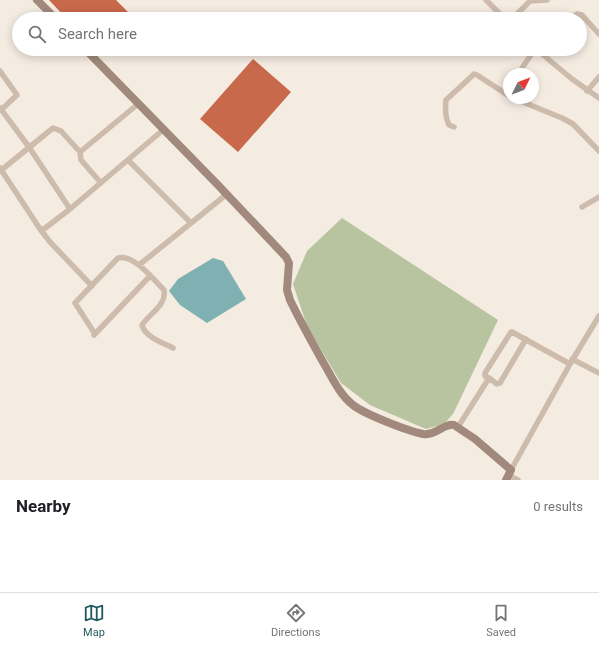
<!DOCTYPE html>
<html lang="en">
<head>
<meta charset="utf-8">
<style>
	:root { --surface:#fff; --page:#f2f2f2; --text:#202124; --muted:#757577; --line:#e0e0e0; --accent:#1f5a5e }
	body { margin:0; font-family:Roboto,sans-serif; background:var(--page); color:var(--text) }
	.compass { position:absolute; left:503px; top:68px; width:36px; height:36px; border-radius:50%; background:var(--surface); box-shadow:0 2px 10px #0003; rotate:47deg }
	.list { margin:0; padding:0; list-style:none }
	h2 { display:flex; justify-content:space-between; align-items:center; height:52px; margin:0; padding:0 16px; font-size:17px }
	h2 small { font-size:13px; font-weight:400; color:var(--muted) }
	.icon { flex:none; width:22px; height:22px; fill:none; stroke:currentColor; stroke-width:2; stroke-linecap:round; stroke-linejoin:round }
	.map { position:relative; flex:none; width:599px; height:480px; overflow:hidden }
	.search { position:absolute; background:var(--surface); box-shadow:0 2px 10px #0003; left:12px; right:12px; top:12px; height:44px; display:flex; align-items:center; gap:10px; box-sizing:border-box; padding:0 14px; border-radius:22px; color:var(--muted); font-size:15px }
	.sheet { height:112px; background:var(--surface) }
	nav { display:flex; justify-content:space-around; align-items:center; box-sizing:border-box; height:56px; border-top:1px solid var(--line); background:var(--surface); font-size:11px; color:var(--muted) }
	nav a { display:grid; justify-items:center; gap:2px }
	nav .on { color:var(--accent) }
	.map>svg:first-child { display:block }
	.green { fill:#b8c4a0 }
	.water { fill:#7fb0b2 }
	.building { fill:#c8694b }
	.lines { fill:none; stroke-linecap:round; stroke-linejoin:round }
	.street { stroke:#cdbbac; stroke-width:5.5 }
	.secondary { stroke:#a18a7d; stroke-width:8 }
</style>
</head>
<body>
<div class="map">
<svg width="599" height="480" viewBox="0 0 599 480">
	<rect width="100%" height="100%" fill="#f4ebe1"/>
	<!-- green -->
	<path class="green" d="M 342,218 L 498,320 L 453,414 L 444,424 L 426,429 L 370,405 L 341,383 L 307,326 L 293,284 L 307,251 Z"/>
	<!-- water -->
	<path class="water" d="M 213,258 L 223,261 L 246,299 L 207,323 L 180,305 L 169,291 L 178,279 Z"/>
	<!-- building -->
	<path class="building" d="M 49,0 L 116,0 L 129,13 L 123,19 L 67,19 Z
		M 253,59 L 291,92 L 238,152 L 200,119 Z"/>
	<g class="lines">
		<!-- street -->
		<path class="street" d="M 486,0 L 505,19
			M 512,19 L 530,1 L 547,0
			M 571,19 L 577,14 L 582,15 L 599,34
			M 536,49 L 572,79 L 599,98
			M 522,68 L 535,49
			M 0,71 L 17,95 L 1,110
			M 587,91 L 599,77
			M 513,98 L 562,118 L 573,124 L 599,151
			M 0,108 L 29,147 L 70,209
			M 454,127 L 449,125 C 445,117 445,109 446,100 L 472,76 L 474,74 L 477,75 L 509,96
			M 80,152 L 81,160 L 101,183
			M 128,160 L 191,223
			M 0,168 L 40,229 L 44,229 L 70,209 L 163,130
			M 0,171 L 53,128 L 61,131 L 80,152 L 138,104
			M 582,207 L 599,197
			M 40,229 L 50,242 L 92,286
			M 139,265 L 227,194
			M 95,334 L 75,303 L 118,258 C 133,253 154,280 164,290 C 167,305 149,314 142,325 C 145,337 163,343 173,348
			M 94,335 L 150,276
			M 572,359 L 599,373
			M 489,378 L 497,384 L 500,383 L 526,339
			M 458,427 L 489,378 L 485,376 L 485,373 L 511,332 L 512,332 L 570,364
			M 511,470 L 570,364 L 599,316
			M 508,475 L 518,480"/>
		<!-- secondary -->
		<path class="secondary" d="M 37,0 L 56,19
			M 85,49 L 217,184 L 286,257 L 289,263 L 287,290 L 290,300 C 300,321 312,342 323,362 C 332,377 339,394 353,405 C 364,414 408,431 423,434 C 436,436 444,423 454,425 L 475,439 L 511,470 L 506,480"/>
	</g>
</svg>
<svg class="compass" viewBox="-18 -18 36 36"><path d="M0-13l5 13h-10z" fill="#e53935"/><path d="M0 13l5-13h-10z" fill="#757577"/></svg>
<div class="search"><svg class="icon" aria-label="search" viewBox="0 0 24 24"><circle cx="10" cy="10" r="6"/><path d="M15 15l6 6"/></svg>Search here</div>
</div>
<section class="sheet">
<h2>Nearby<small>0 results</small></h2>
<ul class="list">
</ul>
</section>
<nav>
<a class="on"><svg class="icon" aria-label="map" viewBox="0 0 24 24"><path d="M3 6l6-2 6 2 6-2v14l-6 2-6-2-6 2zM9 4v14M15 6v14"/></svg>Map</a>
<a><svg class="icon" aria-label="directions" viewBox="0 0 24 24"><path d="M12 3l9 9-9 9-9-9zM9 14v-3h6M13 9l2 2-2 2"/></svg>Directions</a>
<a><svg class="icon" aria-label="saved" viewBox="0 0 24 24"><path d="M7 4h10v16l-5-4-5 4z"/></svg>Saved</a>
</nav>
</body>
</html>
